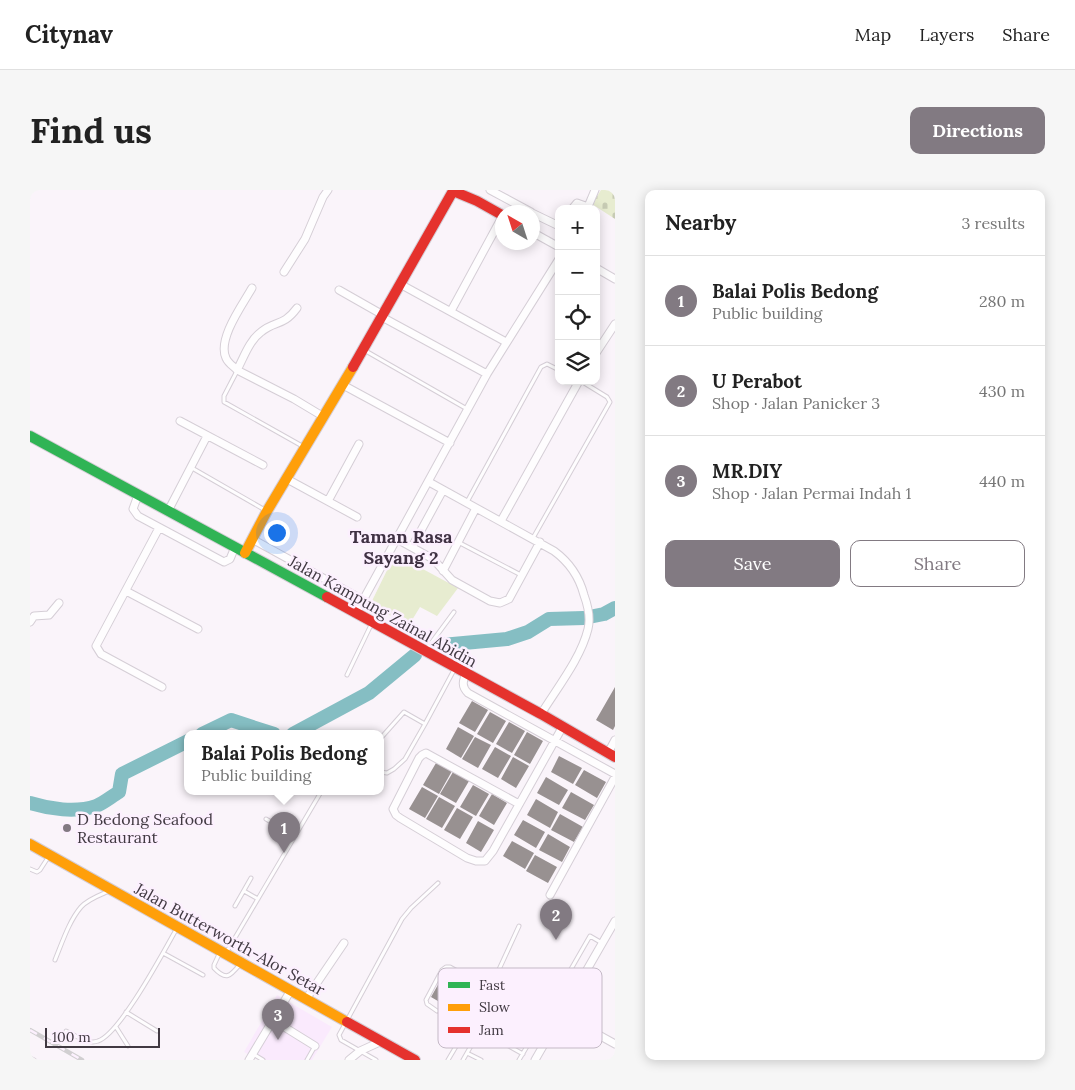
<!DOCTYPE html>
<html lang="en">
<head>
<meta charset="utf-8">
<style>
	:root { --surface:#fff; --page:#f6f6f6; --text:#222; --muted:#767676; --line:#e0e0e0; --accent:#827a82 }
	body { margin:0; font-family:Lora,serif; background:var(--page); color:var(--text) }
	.controls { position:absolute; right:15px; top:15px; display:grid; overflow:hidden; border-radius:10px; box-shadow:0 2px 12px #0003 }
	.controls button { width:45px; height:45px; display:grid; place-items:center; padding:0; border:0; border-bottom:1px solid var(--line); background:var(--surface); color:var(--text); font:25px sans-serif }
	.compass { position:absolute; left:465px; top:15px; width:45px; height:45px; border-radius:50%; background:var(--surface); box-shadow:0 2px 12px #0003; rotate:321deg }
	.scale { position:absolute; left:15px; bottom:12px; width:115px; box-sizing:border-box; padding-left:5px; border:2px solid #413942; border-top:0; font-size:14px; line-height:18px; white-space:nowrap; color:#413942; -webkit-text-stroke:4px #fcf0fe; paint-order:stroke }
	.you { position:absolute; left:246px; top:342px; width:18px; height:18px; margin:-12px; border:4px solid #fff; border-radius:50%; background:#1a73e8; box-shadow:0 0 0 8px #1a73e833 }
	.badge { display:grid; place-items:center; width:32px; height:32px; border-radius:50%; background:var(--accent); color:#fff; font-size:16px; font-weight:700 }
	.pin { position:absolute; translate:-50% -41px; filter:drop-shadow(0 1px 2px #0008) }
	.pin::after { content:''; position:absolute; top:26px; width:18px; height:15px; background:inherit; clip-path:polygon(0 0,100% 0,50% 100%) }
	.popup { position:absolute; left:154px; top:540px; width:200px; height:65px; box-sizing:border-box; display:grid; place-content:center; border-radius:10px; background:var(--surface); filter:drop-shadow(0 1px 4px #0005); font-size:16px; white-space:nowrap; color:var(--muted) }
	.popup b { font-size:19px; color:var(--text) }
	.popup::after { content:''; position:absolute; left:50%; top:100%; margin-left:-10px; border:10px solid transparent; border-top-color:var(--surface) }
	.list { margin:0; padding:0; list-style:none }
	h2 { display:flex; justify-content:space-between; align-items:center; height:65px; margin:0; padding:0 20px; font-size:21px }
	h2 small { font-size:16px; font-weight:400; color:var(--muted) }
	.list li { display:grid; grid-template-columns:32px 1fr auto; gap:15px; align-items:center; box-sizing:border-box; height:90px; padding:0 20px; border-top:1px solid var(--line) }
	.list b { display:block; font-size:19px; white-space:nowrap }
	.list p { margin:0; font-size:16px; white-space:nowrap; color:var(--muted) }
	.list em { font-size:16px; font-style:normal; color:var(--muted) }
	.actions { display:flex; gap:10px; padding:15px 20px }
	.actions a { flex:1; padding:11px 0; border:1px solid var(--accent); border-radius:10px; text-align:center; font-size:18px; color:var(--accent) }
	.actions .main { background:var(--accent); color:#fff }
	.icon { flex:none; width:28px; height:28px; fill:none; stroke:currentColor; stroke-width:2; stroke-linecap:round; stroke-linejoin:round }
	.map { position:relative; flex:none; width:585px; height:870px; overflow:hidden; border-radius:10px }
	header { display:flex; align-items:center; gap:30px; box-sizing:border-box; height:70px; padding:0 25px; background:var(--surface); border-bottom:1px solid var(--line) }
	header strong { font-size:24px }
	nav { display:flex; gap:28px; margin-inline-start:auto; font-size:18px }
	.intro { display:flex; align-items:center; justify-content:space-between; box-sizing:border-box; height:120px; padding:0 30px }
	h1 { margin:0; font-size:35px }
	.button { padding:12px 22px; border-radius:10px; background:var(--accent); color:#fff; font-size:18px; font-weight:700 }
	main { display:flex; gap:30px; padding:0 30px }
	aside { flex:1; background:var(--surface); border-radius:10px; box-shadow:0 2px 12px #0003 }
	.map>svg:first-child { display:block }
	.built { fill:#faeafd }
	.cemetery { fill:url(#cemetery-stones) }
	.green { fill:#e7ecd0 }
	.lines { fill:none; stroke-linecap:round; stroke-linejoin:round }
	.river { stroke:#85bec3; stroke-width:14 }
	.building { fill:#989191 }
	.lane-casing { stroke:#d5ced6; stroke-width:5 }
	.street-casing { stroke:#d5ced6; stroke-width:9 }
	.fast-casing { stroke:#d5ced6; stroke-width:12 }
	.slow-casing { stroke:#d5ced6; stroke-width:12 }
	.jam-casing { stroke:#d5ced6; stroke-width:12 }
	.lane { stroke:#fefdfe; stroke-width:3 }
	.street { stroke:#fefdfe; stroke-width:7 }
	.fast { stroke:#30b455; stroke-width:10 }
	.slow { stroke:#ff9f0a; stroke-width:10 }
	.jam { stroke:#e5322d; stroke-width:10 }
	.rail-casing { stroke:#d1cfd1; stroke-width:4.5 }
	.rail { stroke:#fcf0fe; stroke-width:2.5; stroke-dasharray:8; stroke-linecap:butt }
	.poi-dot { fill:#827a82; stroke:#fcf0fe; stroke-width:2 }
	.labels { text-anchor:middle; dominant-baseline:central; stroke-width:5; stroke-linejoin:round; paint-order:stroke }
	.street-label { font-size:16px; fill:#413942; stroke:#fcf0fe }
	.poi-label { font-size:16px; fill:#413942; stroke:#fcf0fe; text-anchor:start }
	.neighbourhood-label { font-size:18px; font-weight:bold; fill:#3f3143; stroke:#fcf0fe }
	.key { fill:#fcf0fe; stroke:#c4b9c6; stroke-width:1 }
	.key-label { font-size:14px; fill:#413942 }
</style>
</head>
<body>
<header>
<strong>Citynav</strong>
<nav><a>Map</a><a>Layers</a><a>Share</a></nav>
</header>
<div class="intro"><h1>Find us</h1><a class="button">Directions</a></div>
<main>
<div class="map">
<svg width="585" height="870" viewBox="0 0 585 870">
	<defs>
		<pattern id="cemetery-stones" width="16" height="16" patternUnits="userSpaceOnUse" patternTransform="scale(1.25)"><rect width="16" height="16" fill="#e7ecd0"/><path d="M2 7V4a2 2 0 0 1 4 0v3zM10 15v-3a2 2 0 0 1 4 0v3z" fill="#c7cbb4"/></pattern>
	</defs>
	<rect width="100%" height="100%" fill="#faf4fa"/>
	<!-- built -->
	<path class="built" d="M 247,805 L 302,837 L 282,870 L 229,870 L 214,862 Z"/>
	<!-- cemetery -->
	<path class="cemetery" d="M 571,0 L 585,0 L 585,29 L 562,14 Z"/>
	<!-- green -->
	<path class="green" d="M 365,364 L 428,398 L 407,426 L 390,417 L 379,435 L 340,415 Z"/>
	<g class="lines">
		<!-- river -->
		<path class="river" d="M 412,455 L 477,449 L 498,442 L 519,429 L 554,428 L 574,424 L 585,418
			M 172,544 L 201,530 L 244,544
			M 263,544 L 339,503 L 385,465
			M 0,613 C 19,619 46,623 66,616 C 74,613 82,606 89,602 L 92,584 L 158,551"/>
	</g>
	<!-- building -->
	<path class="building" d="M 585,497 L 585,536 L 583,540 L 566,530 Z
		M 442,511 L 458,520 L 445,542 L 429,533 Z
		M 460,522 L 476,531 L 463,553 L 447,544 Z
		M 479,532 L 495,541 L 482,563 L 466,554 Z
		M 428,537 L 444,546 L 431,568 L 416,559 Z
		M 497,542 L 513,551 L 500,574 L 484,565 Z
		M 445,547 L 461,555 L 448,578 L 432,569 Z
		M 465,557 L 481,566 L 468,588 L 452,579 Z
		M 529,566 L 552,578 L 543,594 L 521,582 Z
		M 483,567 L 499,576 L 486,598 L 471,589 Z
		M 406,573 L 422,581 L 409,604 L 393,595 Z
		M 554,580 L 576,592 L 567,608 L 545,595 Z
		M 423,582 L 439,591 L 426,613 L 410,604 Z
		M 516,587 L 538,600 L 529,615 L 507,603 Z
		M 443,595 L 459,604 L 446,626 L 430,617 Z
		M 392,597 L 408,606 L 395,628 L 379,619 Z
		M 541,602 L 564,615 L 555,630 L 532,618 Z
		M 462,604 L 477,613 L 464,635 L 449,626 Z
		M 409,607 L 425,616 L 412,638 L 396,629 Z
		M 506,609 L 528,622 L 520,638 L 497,625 Z
		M 427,618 L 443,627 L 430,649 L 414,640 Z
		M 530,624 L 553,637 L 544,652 L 521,640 Z
		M 493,630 L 515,642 L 506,658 L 484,645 Z
		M 448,631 L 464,640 L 451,662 L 436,653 Z
		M 518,644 L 540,657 L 532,672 L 509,660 Z
		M 482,651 L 504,663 L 495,679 L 473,666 Z
		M 505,665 L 527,677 L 518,693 L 496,681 Z
		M 417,779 L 454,800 L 436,832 L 423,825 L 425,821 L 401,807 Z
		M 484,797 L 512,813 L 494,845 L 498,847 L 493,856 L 458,836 L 463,827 L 466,829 Z"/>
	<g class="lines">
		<defs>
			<path id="lane" d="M 334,160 L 437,219
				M 207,181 L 194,206 L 194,212 L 274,257
				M 162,278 L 235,320
				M 437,312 L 511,177 L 517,174 L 529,180
				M 503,348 L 580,212 L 577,207 L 551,191
				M 428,352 L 491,385
				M 396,460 L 424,422
				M 317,485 L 341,435
				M 350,549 L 374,522 L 395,534
				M 350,582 L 357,583 L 364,579 L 375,569 L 395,534 L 424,480
				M 236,629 L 265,646
				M 0,679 L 7,682 L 10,680 L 19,666
				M 214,701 L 228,709
				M 205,716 L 221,688
				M 190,762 L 184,775 L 184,778 C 197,792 201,785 211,773
				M 133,763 L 173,785
				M 196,763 L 291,602
				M 25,770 C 32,753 39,731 51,717 C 58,709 70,705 79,701
				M 529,800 L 560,746 L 572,753
				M 407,821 L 397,814 L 396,810 L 412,780 L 416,777 L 420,777 L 460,799
				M 96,822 L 127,841
				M 86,837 L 98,856
				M 450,840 L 493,864
				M 36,841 C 45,845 58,855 68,851 C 90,844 134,761 147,738
				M 437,863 L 480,788 L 523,812 L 489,870
				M 223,864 L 233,870
				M 0,868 L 4,870
				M 277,870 L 285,856
				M 346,870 L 311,850 L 309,845 L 372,729 L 381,718 L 408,693
				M 418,870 L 460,799 L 489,736
				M 433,870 L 437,863 L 451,870"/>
			<path id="street" d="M 460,0 L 501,22
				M 542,19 L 547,13 L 558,17
				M 557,19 L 565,0
				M 502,23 L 529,36
				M 502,42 L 529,57
				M 566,78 L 585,89
				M 254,82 L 275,49 L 293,7 L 298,0
				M 370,94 L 476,152
				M 309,100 L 353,125
				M 267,118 C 253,137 245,130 231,142 C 219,151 214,167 207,180 L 264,209 L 294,227
				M 421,121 L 472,27
				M 352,127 L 457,184
				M 566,163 L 585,134
				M 207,180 C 203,176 198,173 196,168 C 187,149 213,114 222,98
				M 313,195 L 420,253
				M 150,231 L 233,275
				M 257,289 L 327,327
				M 399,292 L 524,361 C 539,372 549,386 554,405 C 558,416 561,427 558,439 C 551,468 527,498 511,524
				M 108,305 L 103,319 L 108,326 L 194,372 L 200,369 L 205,357
				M 298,311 L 329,254
				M 138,321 L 177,246
				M 471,331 L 549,191
				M 129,338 L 66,456 L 71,464 L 132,497
				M 222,349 L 333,410
				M 367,349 L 403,369 L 422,390 L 460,411 L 470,413 L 479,409 L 510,352
				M 382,357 L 413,300
				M 413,381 L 446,318
				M 96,401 L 168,439
				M 326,423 L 457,184 L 529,69
				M 0,432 L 4,426 L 19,425 L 29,413
				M 436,483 C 433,491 431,496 438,503 L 585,584
				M 578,563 L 585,550
				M 489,614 L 396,563 L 392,565 L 389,568 L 363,619 L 366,625 L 370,628 L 437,668 L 446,671 L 455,671 L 463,661 L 533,536
				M 520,705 L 585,587
				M 276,809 L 314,753
				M 531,824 L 585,854
				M 243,830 L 285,856
				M 219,870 L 261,800
				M 319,870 L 330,861 L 352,851
				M 505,870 L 585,731"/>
			<path id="fast" d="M 0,246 L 297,407"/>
			<path id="slow" d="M 215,363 L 237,321 L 323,177
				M 0,654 L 317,832"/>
			<path id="jam" d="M 323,177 L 423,1 L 447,11 L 472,25
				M 297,407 L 511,524 L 585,567
				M 317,832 L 385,870"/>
		</defs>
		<!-- lane casing -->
		<use href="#lane" class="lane-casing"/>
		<!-- street casing -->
		<use href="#street" class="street-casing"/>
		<!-- fast casing -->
		<use href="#fast" class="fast-casing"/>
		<!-- slow casing -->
		<use href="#slow" class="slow-casing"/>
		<!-- jam casing -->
		<use href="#jam" class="jam-casing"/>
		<!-- lane -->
		<use href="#lane" class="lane"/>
		<!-- street -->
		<use href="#street" class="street"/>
		<!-- fast -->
		<use href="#fast" class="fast"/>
		<!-- slow -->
		<use href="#slow" class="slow"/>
		<!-- jam -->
		<use href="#jam" class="jam"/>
		<defs>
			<path id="rail" d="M 0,840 L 52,870"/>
		</defs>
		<!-- rail casing -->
		<use href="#rail" class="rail-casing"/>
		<!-- rail -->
		<use href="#rail" class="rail"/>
	</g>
	<!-- markers -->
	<circle class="poi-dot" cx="37" cy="638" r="5"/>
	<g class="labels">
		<!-- street labels -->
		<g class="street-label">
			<text transform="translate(353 421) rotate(29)">Jalan Kampung Zainal Abidin</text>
			<text transform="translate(200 749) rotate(29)">Jalan Butterworth-Alor Setar</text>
		</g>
		<!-- poi labels -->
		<g class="poi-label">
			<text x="47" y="629">D Bedong Seafood<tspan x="47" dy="18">Restaurant</tspan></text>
		</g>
		<!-- neighbourhood labels -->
		<g class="neighbourhood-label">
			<text x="371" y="346">Taman Rasa<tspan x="371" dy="21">Sayang 2</tspan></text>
		</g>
	</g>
	<!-- legend -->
	<rect x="408" y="778" width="164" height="80" rx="8" class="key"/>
	<rect x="418" y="792" width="22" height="6" fill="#30b455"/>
	<rect x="418" y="814" width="22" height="7" fill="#ff9f0a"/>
	<rect x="418" y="837" width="22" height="6" fill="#e5322d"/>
	<g class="key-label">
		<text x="449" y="800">Fast</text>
		<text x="449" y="822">Slow</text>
		<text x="449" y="845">Jam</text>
	</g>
</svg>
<div class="controls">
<button>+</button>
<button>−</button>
<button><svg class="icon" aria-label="locate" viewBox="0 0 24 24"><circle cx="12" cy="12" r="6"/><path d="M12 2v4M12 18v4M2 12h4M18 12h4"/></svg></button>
<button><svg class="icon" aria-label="layers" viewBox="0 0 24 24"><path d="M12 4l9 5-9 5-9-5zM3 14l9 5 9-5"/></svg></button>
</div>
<svg class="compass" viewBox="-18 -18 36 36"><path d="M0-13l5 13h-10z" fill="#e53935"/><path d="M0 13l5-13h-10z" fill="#767676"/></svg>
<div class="scale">100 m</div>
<div class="you"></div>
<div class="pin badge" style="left:254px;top:663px">1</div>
<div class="popup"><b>Balai Polis Bedong</b>Public building</div>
<div class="pin badge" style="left:526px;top:750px">2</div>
<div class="pin badge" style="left:248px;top:850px">3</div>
</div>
<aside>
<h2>Nearby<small>3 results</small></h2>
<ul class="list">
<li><span class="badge">1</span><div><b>Balai Polis Bedong</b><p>Public building</p></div><em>280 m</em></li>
<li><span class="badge">2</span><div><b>U Perabot</b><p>Shop · Jalan Panicker 3</p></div><em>430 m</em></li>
<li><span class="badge">3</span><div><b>MR.DIY</b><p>Shop · Jalan Permai Indah 1</p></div><em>440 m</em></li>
</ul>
<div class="actions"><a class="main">Save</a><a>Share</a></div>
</aside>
</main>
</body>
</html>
